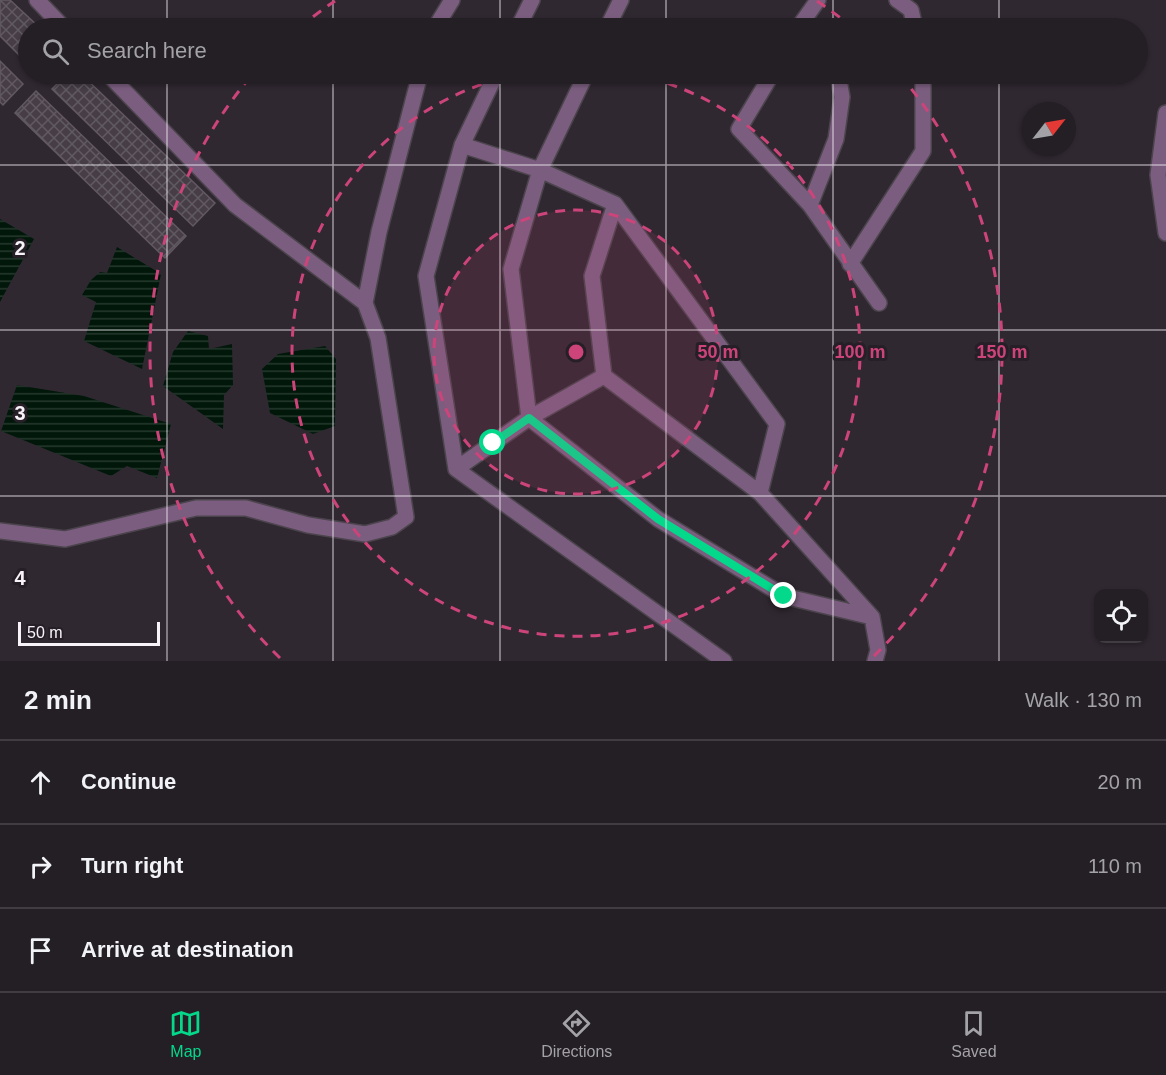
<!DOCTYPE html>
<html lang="en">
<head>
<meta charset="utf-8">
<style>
	:root { --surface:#241e25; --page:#2c272d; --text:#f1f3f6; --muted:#a3a2a7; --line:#413c42; --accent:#04d98b }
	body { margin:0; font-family:Helvetica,sans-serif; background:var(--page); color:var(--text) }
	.controls { position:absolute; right:18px; bottom:18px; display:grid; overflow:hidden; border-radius:12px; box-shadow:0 2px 4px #0004 }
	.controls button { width:54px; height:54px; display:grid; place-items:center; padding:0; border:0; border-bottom:2px solid var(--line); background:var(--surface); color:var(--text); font:30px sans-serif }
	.compass { position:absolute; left:1022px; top:102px; width:54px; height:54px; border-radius:50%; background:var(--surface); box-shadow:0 2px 4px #0004; rotate:59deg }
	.scale { position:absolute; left:18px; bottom:15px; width:142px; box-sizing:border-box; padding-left:6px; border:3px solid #f8f3f9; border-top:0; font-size:16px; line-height:21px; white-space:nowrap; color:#f8f3f9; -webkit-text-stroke:4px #261f27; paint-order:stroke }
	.stop { position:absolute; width:18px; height:18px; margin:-14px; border:4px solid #04d98b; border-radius:50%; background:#fff }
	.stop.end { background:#04d98b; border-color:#fff; box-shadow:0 2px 6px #0008 }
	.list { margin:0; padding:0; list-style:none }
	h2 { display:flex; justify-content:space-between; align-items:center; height:78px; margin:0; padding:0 24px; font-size:26px }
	h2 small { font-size:20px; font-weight:400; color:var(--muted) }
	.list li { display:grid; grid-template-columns:39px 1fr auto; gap:18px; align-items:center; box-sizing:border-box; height:84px; padding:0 24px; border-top:2px solid var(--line) }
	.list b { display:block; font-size:22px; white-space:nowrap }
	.list em { font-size:20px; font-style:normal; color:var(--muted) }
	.icon { flex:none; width:33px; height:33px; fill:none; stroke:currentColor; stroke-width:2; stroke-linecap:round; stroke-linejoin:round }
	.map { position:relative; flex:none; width:1166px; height:661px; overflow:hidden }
	.search { position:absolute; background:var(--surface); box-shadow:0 2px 4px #0004; left:18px; right:18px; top:18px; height:66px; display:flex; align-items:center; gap:15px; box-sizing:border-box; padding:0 21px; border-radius:33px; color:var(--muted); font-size:22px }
	.sheet { height:330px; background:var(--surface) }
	nav { display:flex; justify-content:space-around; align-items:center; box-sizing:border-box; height:84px; border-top:2px solid var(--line); background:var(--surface); font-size:16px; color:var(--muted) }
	nav a { display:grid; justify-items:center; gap:3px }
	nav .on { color:var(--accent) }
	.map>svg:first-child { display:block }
	.water { fill:url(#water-rules) }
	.building { fill:url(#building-cross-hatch); stroke:#615862; stroke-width:1.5 }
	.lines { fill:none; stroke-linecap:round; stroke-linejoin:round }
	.minor-casing { stroke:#4c444d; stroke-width:18 }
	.minor { stroke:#7b5e7f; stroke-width:15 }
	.route { stroke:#04d98b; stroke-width:8 }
	.grid { fill:none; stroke:#f8f3f9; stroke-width:1.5; stroke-opacity:0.55 }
	.ring { fill:none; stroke:#cd447b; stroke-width:3; stroke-dasharray:10 8 }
	.grid-label { font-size:20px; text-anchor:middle; font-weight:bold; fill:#f8f3f9; stroke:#261f27; stroke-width:6; stroke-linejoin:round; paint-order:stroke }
	.centre { fill:#cd447b; stroke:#261f27; stroke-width:3 }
	.ring-label { font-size:18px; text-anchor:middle; font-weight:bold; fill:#cd447b; stroke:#261f27; stroke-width:6; stroke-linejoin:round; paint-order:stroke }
</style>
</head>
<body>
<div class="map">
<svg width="1166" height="661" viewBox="0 0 1166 661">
	<defs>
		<pattern id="water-rules" width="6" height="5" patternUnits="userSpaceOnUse" patternTransform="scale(1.5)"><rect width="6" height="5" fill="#001709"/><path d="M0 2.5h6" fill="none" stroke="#26392e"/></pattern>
		<pattern id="building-cross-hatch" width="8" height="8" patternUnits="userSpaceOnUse" patternTransform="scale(1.5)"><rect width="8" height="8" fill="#463d47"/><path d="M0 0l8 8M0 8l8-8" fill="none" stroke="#615a62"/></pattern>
	</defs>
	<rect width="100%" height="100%" fill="#302831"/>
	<!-- water -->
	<path class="water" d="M 0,219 L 34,239 L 0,302 Z
		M 117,247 L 161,274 L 142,369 L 84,341 L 96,302 L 82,295 L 91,280 L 100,272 L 107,273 Z
		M 188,331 L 208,336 L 209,349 L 232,344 L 233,385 L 224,395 L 223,429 L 163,386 L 173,352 Z
		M 325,346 L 336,359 L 335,426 L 313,434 L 270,413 L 262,369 L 278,354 Z
		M 17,385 L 84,396 L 171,424 L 157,478 L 127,466 L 111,476 L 1,431 Z"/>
	<!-- building -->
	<path class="building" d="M 0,0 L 10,0 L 40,28 L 28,28 L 28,64 L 0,36 Z
		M 0,61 L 23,84 L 3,105 L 0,102 Z
		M 67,74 L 81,74 L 215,203 L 193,226 L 52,89 Z
		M 36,91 L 186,236 L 165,258 L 15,113 Z"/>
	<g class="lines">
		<defs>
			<path id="minor" d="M 37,0 L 64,28
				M 897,0 L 911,10 L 915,28
				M 435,28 L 452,0
				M 518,28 L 532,0
				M 607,28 L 621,0
				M 798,28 L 818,0
				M 108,74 L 235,205 L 365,303
				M 496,74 L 462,145 L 426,276 L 456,469 L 724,661
				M 586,74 L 540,170 L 615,204 L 777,424 L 760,493 L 872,617 L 878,650 L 875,661
				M 772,74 L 739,129 L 810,205 L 879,303
				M 1166,113 L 1158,175 L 1166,233
				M 462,145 L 540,170 L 511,269 L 529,418 L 658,519 L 784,596 L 872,617
				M 810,205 L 836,139 L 842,97 L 838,74
				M 850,264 L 923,151 L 923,74
				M 604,376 L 760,493
				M 456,469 L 529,418 L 604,376 L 592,276 L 615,204
				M 0,531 L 65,539 L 196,508 L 246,508 L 308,525 L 365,534 L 392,527 L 406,517 L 378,338 L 365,303 L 379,232 L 420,74"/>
		</defs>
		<!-- minor casing -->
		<use href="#minor" class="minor-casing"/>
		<!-- minor -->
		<use href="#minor" class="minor"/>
	</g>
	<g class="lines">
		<!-- route -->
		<path class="route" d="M 493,443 L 529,418 L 658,519 L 784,596"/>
	</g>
	<!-- grid -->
	<path class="grid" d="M 167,0 L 167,28M 333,0 L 333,28M 500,0 L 500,28M 666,0 L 666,28M 833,0 L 833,28M 999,0 L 999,28M 167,74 L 167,661M 333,74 L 333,661M 500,74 L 500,661M 666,74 L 666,661M 833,74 L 833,661M 999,74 L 999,661M 0,165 L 1166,165M 0,330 L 1166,330M 0,496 L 1166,496"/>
	<!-- distance rings -->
	<circle cx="576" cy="352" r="142" fill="#cd447b" fill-opacity=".12"/>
	<g class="ring">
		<circle cx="576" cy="352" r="142"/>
		<path d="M633 74A284 284 0 1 1 519 74"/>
		<path d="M280 658A426 426 0 0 1 252 75M299 28A426 426 0 0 1 335 1M817 1A426 426 0 0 1 853 28M900 75A426 426 0 0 1 872 658"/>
	</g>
	<g class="grid-label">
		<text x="20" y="255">2</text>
		<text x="20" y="420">3</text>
		<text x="20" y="585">4</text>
	</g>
	<circle cx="576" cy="352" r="9" class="centre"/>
	<g class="ring-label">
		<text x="718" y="358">50 m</text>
		<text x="860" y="358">100 m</text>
		<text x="1002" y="358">150 m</text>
	</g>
</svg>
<div class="controls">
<button><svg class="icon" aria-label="locate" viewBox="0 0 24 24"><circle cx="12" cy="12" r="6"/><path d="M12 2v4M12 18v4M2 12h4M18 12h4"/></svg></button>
</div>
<svg class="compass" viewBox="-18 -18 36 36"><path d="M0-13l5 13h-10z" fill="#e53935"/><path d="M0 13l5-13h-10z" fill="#a3a2a7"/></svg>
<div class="scale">50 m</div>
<div class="stop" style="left:493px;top:443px"></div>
<div class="stop end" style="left:784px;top:596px"></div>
<div class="search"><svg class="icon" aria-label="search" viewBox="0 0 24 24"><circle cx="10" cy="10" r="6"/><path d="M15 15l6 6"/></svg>Search here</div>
</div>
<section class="sheet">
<h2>2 min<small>Walk · 130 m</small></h2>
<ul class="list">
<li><svg class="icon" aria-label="ahead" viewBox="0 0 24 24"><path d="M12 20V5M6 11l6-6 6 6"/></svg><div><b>Continue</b></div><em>20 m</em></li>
<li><svg class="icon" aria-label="right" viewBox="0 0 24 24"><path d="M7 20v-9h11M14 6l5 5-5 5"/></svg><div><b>Turn right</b></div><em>110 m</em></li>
<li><svg class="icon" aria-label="arrive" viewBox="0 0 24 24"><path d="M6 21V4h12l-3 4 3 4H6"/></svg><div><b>Arrive at destination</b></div></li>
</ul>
</section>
<nav>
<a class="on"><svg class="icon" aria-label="map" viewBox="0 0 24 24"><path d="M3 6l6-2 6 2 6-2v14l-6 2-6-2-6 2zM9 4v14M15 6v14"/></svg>Map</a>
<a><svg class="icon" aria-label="directions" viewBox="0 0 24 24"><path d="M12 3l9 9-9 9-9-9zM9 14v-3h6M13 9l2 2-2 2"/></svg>Directions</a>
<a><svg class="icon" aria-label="saved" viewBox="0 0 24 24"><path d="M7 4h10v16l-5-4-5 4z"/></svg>Saved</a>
</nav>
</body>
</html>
